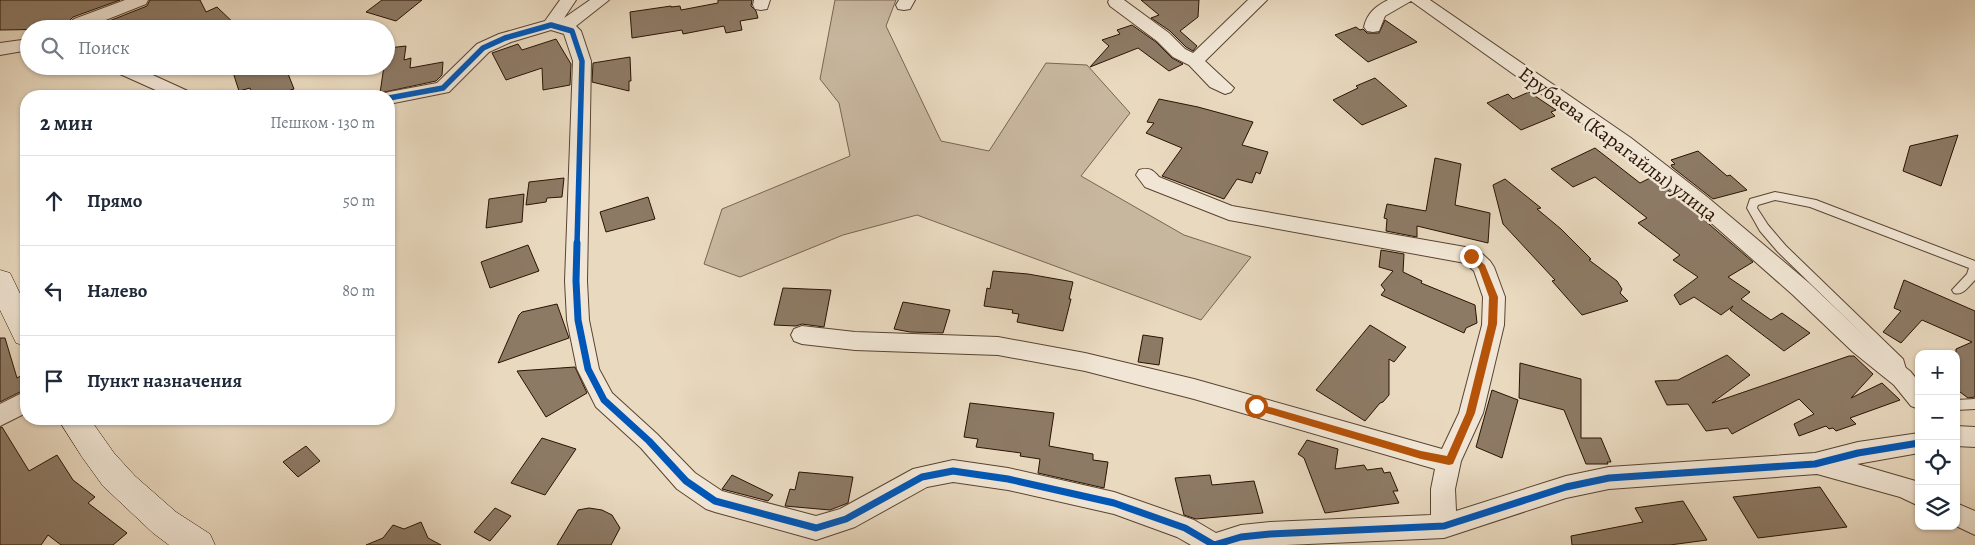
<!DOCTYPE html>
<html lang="ru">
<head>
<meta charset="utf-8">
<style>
	:root { --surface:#fff; --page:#f2f2f3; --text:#1f2937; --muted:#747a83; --line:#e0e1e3 }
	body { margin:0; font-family:Alegreya,serif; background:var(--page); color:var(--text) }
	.controls { position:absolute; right:15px; bottom:15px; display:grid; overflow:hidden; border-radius:10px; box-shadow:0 1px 4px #0004 }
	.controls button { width:45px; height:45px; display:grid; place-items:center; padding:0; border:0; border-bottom:1px solid var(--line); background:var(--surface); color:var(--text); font:25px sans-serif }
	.stop { position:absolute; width:15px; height:15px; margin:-11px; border:4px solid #b45309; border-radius:50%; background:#fff }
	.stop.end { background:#b45309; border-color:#fff; box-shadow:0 1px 5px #0008 }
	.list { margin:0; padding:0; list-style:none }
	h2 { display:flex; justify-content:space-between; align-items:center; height:65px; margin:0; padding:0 20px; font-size:21px }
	h2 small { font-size:16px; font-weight:400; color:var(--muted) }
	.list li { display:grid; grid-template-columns:32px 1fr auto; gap:15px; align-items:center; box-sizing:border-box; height:90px; padding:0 20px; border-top:1px solid var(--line) }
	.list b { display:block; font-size:19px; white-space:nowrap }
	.list em { font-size:16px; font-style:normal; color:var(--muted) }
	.icon { flex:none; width:28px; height:28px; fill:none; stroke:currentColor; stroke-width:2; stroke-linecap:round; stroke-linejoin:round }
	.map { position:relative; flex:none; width:1975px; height:545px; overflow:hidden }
	.search { position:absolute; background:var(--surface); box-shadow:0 1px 4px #0004; left:20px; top:20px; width:375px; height:55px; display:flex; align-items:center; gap:12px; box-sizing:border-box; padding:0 18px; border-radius:28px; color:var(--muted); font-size:19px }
	.panel { position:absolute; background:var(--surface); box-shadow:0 1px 4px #0004; left:20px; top:90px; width:375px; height:335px; border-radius:20px }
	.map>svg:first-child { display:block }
	.green { fill:#c8b79f; stroke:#786551 }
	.building { fill:#8d7a65; stroke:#291303 }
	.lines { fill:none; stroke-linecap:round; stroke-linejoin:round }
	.lane-casing { stroke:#594432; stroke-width:2 }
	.street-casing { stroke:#594432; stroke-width:2 }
	.secondary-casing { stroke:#291303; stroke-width:1 }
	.lane { fill:#f1e6d5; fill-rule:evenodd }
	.street { fill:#f1e6d5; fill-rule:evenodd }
	.secondary { fill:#f1e6d5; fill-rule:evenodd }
	.cycleway-far1-casing { stroke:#f1e6d5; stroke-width:8 }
	.cycleway-casing { stroke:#f1e6d5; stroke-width:10 }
	.cycleway-far1 { stroke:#0057b8; stroke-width:5.5 }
	.cycleway { stroke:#0057b8; stroke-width:7 }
	.route { fill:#b45309 }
	.labels { text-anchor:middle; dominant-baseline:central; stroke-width:5; stroke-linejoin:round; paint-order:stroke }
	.street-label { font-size:20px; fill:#291303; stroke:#f1e6d5 }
</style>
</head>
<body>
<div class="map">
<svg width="1975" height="545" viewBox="0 0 1975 545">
	<rect width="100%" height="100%" fill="#e9d9bf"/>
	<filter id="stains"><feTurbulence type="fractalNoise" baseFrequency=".004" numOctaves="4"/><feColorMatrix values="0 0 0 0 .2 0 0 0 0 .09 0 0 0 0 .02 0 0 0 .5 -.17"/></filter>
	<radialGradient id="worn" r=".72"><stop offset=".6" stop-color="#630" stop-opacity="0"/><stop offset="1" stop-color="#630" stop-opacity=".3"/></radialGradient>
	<!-- green -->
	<path class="green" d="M 835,0 L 896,0 L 886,26 L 941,141 L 989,151 L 1046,63 L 1087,65 L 1130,113 L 1081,176 L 1184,235 L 1251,257 L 1201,320 L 917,215 L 843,235 L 740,277 L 704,264 L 722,209 L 850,156 L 839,103 L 820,79 Z"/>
	<!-- building -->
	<path class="building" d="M 0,0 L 120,0 L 73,17 L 61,29 L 0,30 Z
		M 150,0 L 200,0 L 206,12 L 217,7 L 240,29 L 89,29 L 147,6 Z
		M 382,0 L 422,0 L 396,21 L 366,12 Z
		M 718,0 L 752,0 L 751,6 L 756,11 L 758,18 L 740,21 L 742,30 L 726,33 L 724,26 L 683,34 L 682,30 L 632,38 L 630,12 L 671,6 L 671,7 L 680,6 L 681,10 L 718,3 Z
		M 1141,0 L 1199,0 L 1198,17 L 1180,31 L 1197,46 L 1193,51 L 1186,47 L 1170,31 L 1151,18 L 1159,15 Z
		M 1385,20 L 1417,42 L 1368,62 L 1335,35 L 1356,27 L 1360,30 L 1363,29 L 1367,33 L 1379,33 Z
		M 1132,25 L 1156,42 L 1172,58 L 1183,64 L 1169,71 L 1138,48 L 1090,67 L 1109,46 L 1102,40 L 1120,34 L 1117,30 Z
		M 556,39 L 571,64 L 570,85 L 543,90 L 542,68 L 506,80 L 492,53 L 518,44 L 522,50 Z
		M 406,46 L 404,60 L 411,58 L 410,68 L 443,62 L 442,75 L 436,81 L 380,93 L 384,66 L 386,66 L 388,48 Z
		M 630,57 L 631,81 L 629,81 L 629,91 L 592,82 L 593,63 Z
		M 231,66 L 253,66 L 259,74 L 285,66 L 294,89 L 272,96 L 252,96 L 250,88 L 239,91 Z
		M 1375,78 L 1407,106 L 1362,125 L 1333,100 L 1358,88 L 1356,86 Z
		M 1529,92 L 1556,110 L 1551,112 L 1555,116 L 1521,130 L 1487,103 L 1508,94 L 1513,99 Z
		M 1159,99 L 1198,107 L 1253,122 L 1242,145 L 1268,152 L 1260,174 L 1256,172 L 1252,183 L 1237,179 L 1224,199 L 1162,176 L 1182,148 L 1146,133 L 1154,123 L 1147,122 Z
		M 1958,135 L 1941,186 L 1903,171 L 1910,146 Z
		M 1595,148 L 1640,183 L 1652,177 L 1688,206 L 1753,262 L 1728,277 L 1750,292 L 1741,299 L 1771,320 L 1782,313 L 1810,333 L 1784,351 L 1730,310 L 1733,306 L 1721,315 L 1694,297 L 1680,305 L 1674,295 L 1698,277 L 1673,260 L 1680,255 L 1638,223 L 1647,218 L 1595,177 L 1573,187 L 1551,169 Z
		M 1698,151 L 1727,176 L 1730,175 L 1747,190 L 1713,199 L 1672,167 L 1671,165 L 1675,164 L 1671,160 Z
		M 1435,158 L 1461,164 L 1455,205 L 1490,213 L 1488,243 L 1417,226 L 1417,237 L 1386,231 L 1387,219 L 1384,218 L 1387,204 L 1426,211 Z
		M 564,178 L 562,197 L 547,198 L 546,202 L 526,205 L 529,182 Z
		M 1505,179 L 1541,208 L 1537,209 L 1561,229 L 1591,259 L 1589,260 L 1617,281 L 1622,289 L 1620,293 L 1628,301 L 1582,315 L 1552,281 L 1555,280 L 1503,224 L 1493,185 Z
		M 524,194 L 522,222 L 486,228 L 489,199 Z
		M 648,197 L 655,219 L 606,232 L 600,212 Z
		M 528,245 L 539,271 L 490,288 L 481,262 Z
		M 1381,250 L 1404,254 L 1403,272 L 1422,281 L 1421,283 L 1475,305 L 1477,323 L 1466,328 L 1464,333 L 1381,295 L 1385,290 L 1381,285 L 1393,271 L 1379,267 Z
		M 993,271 L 1028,274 L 1073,282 L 1069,299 L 1071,299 L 1063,331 L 1017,322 L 1019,314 L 1012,313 L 1013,310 L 984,306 L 987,288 L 990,289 Z
		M 1904,280 L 1975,311 L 1975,397 L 1968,398 L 1956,389 L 1956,349 L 1972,342 L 1922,320 L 1901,343 L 1883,332 L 1901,311 L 1894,308 Z
		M 783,288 L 831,290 L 824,327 L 802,324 L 796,326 L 774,325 Z
		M 903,302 L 950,310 L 943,333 L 910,332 L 894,329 Z
		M 557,304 L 569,338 L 498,363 L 519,315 L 522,312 Z
		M 1370,325 L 1406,347 L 1394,362 L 1389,359 L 1389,395 L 1383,402 L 1380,403 L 1365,421 L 1316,390 Z
		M 1143,335 L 1163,338 L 1159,365 L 1138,362 Z
		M 0,338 L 5,338 L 17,378 L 26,373 L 26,389 L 0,402 Z
		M 1727,355 L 1750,375 L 1712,403 L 1849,356 L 1854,356 L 1873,374 L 1851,398 L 1882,383 L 1900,400 L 1850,418 L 1856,424 L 1836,431 L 1833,428 L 1829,429 L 1826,426 L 1799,436 L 1794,424 L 1814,414 L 1799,399 L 1732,434 L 1728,428 L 1706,431 L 1688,404 L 1667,405 L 1655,381 L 1678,380 Z
		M 1520,363 L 1581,379 L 1581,438 L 1601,438 L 1611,462 L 1607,462 L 1608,464 L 1586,464 L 1564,410 L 1519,398 Z
		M 575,367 L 587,393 L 546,417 L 517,371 Z
		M 1492,390 L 1518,400 L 1502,458 L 1476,447 Z
		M 970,403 L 1054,413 L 1049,446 L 1093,454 L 1093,460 L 1108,462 L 1104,488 L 1038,473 L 1040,459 L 1020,456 L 1021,453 L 976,447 L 978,439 L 964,437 Z
		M 2,427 L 29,471 L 57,455 L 73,480 L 95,497 L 88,503 L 127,533 L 113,545 L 61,545 L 48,535 L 41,545 L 0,545 L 0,428 Z
		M 542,438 L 576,449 L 545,495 L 511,483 Z
		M 1307,440 L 1338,449 L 1335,469 L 1364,465 L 1367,470 L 1382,468 L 1384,473 L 1390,472 L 1398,491 L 1393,491 L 1399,503 L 1325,513 L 1304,458 L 1298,454 Z
		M 306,446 L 320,461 L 298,477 L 283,462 Z
		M 799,472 L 853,477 L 848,503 L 830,510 L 785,506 L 790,489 L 795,490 Z
		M 732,475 L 773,495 L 768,501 L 722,489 Z
		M 1210,475 L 1212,485 L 1254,481 L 1263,513 L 1196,519 L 1184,515 L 1175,478 Z
		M 1820,487 L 1847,527 L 1758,538 L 1733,497 Z
		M 1683,501 L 1707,540 L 1670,545 L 1572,545 L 1571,536 L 1643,522 L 1635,508 Z
		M 495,508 L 511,516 L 490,541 L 474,532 Z
		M 589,508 L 602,510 L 612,515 L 620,528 L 611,545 L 557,545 L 578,510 Z
		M 421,522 L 428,538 L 441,545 L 366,545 L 383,538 L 393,525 L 404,529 Z"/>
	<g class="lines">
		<defs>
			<path id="lane" d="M 1775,192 L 1816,200 L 1975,261 L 1975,280 C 1969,286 1963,296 1954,293 L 1952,290 L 1967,274 L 1969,268 L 1810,207 L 1775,200 L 1758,205 L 1757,208 L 1768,225 L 1786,246 L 1903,359 L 1908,376 L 1906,380 L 1902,381 L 1898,380 L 1893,364 L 1778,252 L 1760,231 L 1747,208 L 1750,199 Z
				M 1975,399 L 1975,409 L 1956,410 L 1956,400 Z"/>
			<path id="street" d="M 125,0 L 148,0 L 146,4 L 83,29 L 63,29 L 74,19 Z
				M 560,0 L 576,0 L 564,18 L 590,0 L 609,0 L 576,26 L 581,31 L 591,61 L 587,281 L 589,320 L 599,369 L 612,393 L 657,434 L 695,473 L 722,491 L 816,516 L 840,509 L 913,469 L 953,460 L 1008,468 L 1114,492 L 1194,520 L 1216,533 L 1241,525 L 1270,522 L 1431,515 L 1431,489 L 1435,469 L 1194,399 L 1085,371 L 998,355 L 855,350 L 802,344 L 794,341 L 791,335 L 794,329 L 802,326 L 855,332 L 998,337 L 1085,353 L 1194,379 L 1442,449 L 1459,413 L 1482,325 L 1483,297 L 1474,271 L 1465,263 L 1229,220 L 1145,187 L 1136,175 L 1139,170 C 1149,167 1153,170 1159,177 L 1232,206 L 1471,248 L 1478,250 L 1490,261 L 1494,267 L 1505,297 L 1504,325 L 1483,413 L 1461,461 L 1455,489 L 1456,511 L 1566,476 L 1609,467 L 1815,453 L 1858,442 L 1919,433 L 1919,453 L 1857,464 L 1919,482 L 1919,506 L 1900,497 L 1817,474 L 1609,489 L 1566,498 L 1444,538 L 1286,545 L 1191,545 L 1177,537 L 1114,514 L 1008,490 L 953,482 L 927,487 L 855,527 L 816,540 L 715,512 L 706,509 L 677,489 L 641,448 L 596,407 L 577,369 L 567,320 L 565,281 L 573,61 L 564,34 L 551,30 L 511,42 L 489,52 L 449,92 L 389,104 L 389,96 L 381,96 L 382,94 L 389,92 L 437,83 L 477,44 L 499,34 L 545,21 Z
				M 754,0 L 770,0 L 767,9 L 761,10 L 755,9 L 753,5 Z
				M 899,0 L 915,0 L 910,9 L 904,10 L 898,9 L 896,5 Z
				M 1109,0 L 1124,0 L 1169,33 L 1185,49 L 1193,53 L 1248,0 L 1267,0 L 1205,61 L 1234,88 L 1231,92 L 1225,94 L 1210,87 L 1189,65 L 1173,57 L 1157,41 L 1110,6 L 1108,2 Z
				M 1388,0 L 1430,0 L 1631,138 L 1706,196 L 1809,283 L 1869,340 L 1910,371 L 1919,382 L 1919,409 L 1911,406 L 1894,385 L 1853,352 L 1793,295 L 1692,206 L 1617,148 L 1411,1 L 1385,16 L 1379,31 L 1373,32 L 1367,31 L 1364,27 C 1367,13 1376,6 1388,0 Z
				M 29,39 L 29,50 L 0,55 L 0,43 Z
				M 108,66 L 133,66 L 190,92 L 193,96 L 169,96 L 111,70 Z
				M 26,391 L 26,413 L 0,426 L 0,404 Z
				M 1956,426 L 1975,427 L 1975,447 L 1956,446 Z
				M 1956,503 L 1975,511 L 1975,535 L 1956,526 Z"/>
			<path id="secondary" d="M 0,270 L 10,273 L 26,306 L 26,346 L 16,343 L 0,310 Z
				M 58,419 L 90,419 L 114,453 L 135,476 L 176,512 L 210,534 L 215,545 L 169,545 L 153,533 L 103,486 L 82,457 Z"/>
		</defs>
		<!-- lane casing -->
		<use href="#lane" class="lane-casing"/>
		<!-- street casing -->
		<use href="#street" class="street-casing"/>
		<!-- secondary casing -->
		<use href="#secondary" class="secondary-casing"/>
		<!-- lane -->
		<use href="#lane" class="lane"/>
		<!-- street -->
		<use href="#street" class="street"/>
		<!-- secondary -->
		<use href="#secondary" class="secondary"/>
		<defs>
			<path id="cycleway-far1" d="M 389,98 L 443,88 L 483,48 L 505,38 L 551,25 L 572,31 L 582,61 L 577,244"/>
			<path id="cycleway" d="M 577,243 L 576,281 L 578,320 L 588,369 L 604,400 L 649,441 L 686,481 L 715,501 L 816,528 L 846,519 L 922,477 L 953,471 L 1008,479 L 1114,503 L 1185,528 L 1214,545 L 1241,537 L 1270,534 L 1444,526 L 1566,487 L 1609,478 L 1815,464 L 1858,453 L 1919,443"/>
		</defs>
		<!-- cycleway-far1 casing -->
		<use href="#cycleway-far1" class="cycleway-far1-casing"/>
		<!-- cycleway casing -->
		<use href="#cycleway" class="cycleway-casing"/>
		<!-- cycleway-far1 -->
		<use href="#cycleway-far1" class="cycleway-far1"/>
		<!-- cycleway -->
		<use href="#cycleway" class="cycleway"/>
	</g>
	<!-- route -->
	<path class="route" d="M 1471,253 L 1485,265 L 1498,297 L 1497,324 L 1475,413 L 1453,464 L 1449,465 L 1421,459 L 1253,409 L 1253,404 L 1256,403 L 1421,451 L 1447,456 L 1466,413 L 1488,324 L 1489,297 L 1479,269 L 1467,256 Z"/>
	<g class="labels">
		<!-- street labels -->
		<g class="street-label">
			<text transform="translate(1618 144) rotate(37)">Ерубаева (Карагайлы) улица</text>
		</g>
	</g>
	<rect width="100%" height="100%" filter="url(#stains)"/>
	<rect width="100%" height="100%" fill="url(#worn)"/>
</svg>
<div class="controls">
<button>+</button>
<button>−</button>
<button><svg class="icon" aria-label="locate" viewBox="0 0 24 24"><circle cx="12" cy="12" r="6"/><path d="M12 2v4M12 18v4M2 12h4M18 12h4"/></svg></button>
<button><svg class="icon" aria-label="layers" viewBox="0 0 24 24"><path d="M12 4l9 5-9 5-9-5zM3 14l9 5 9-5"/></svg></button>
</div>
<div class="stop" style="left:1256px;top:406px"></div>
<div class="stop end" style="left:1471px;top:256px"></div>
<div class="search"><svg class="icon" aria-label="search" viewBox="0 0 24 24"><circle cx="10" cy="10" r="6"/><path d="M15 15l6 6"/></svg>Поиск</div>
<section class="panel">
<h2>2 мин<small>Пешком · 130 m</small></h2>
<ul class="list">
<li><svg class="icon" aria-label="ahead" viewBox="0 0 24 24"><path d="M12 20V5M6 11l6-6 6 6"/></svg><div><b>Прямо</b></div><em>50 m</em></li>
<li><svg class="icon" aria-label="left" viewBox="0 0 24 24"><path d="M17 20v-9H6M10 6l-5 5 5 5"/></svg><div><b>Налево</b></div><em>80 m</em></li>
<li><svg class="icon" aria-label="arrive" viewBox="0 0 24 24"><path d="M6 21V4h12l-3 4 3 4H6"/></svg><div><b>Пункт назначения</b></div></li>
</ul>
</section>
</div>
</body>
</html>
